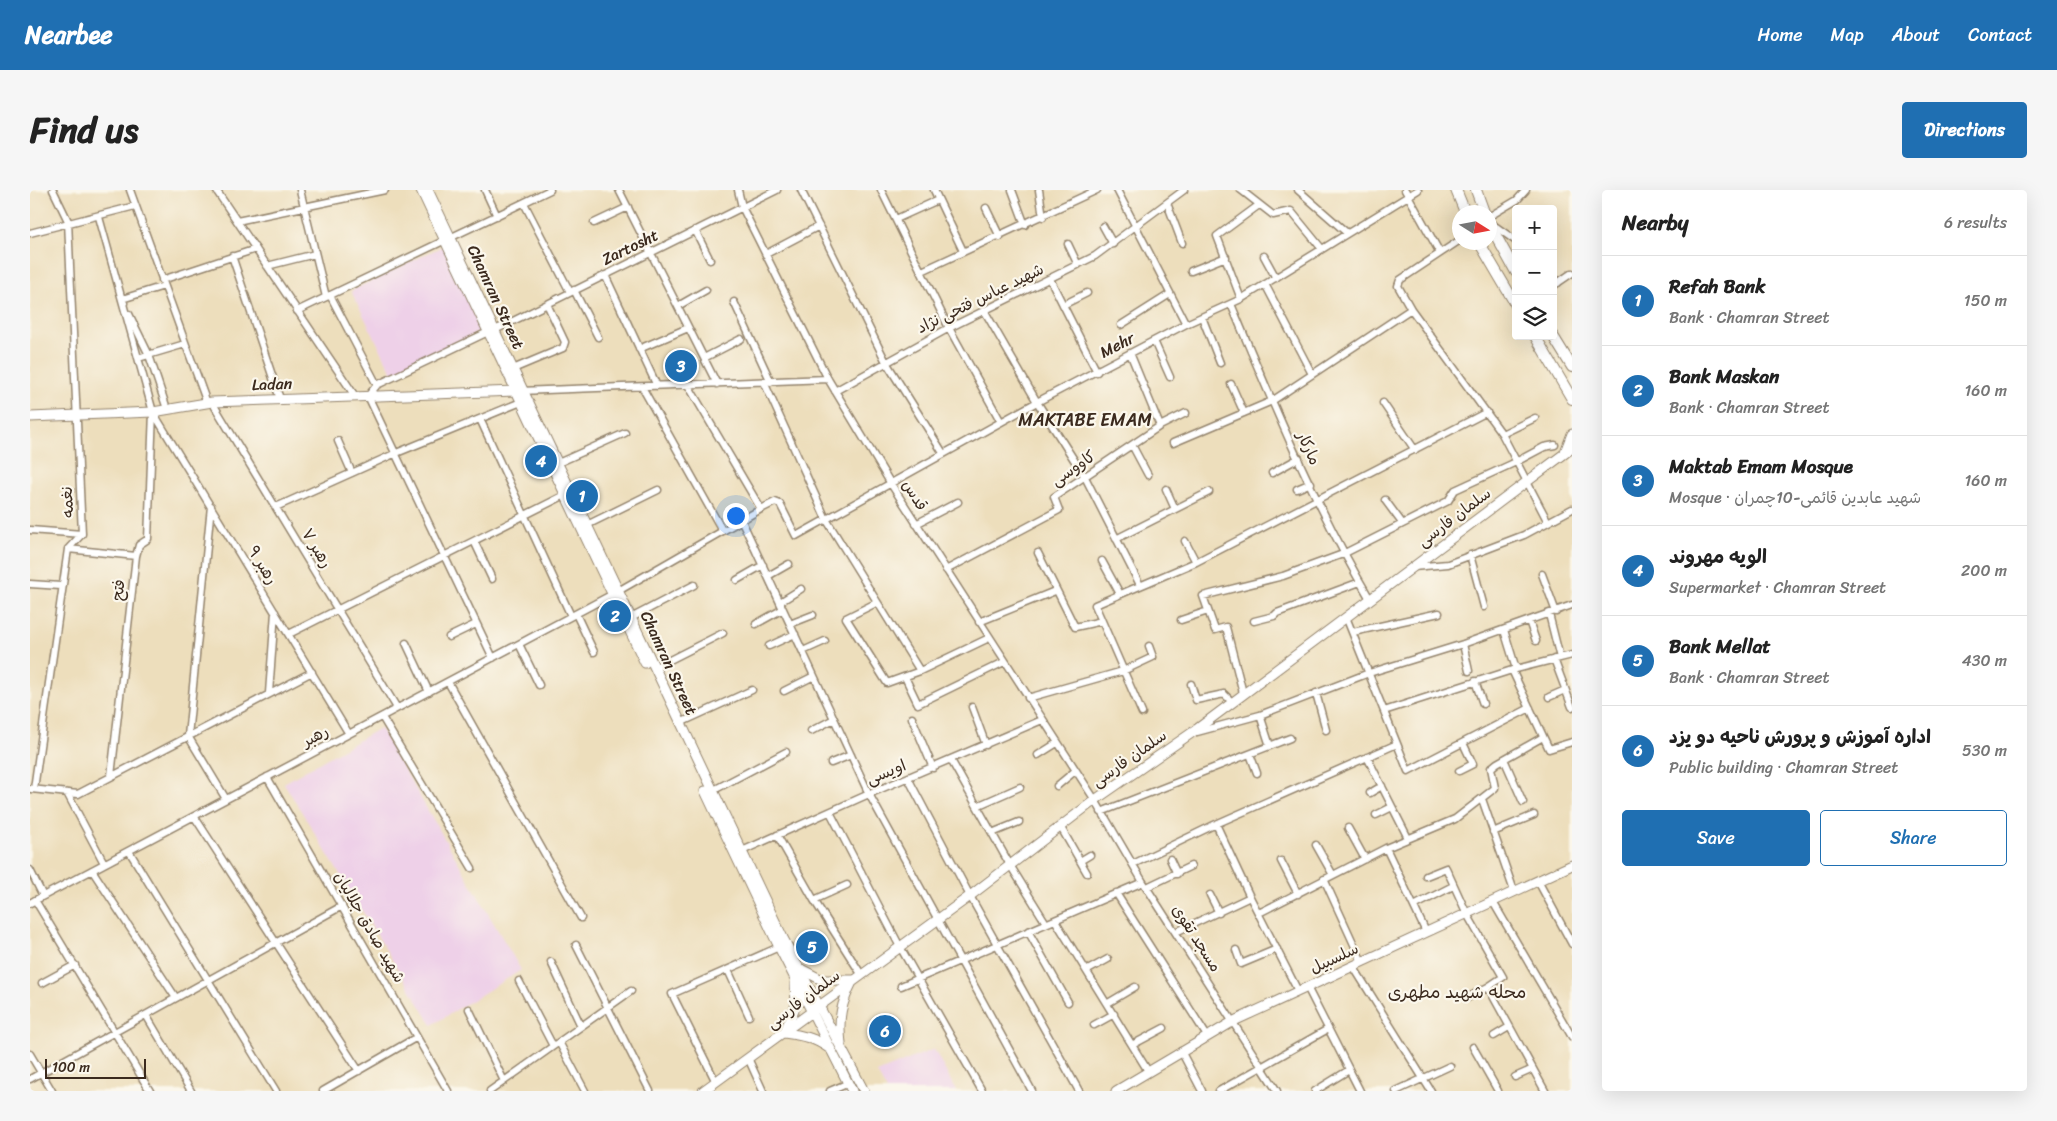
<!DOCTYPE html>
<html lang="en">
<head>
<meta charset="utf-8">
<style>
	:root { --surface:#fff; --page:#f6f6f6; --text:#222; --muted:#767676; --line:#e0e0e0; --accent:#1f6fb2 }
	body { margin:0; font-family:Sriracha,"Playpen Sans Arabic",sans-serif; background:var(--page); color:var(--text) }
	.controls { position:absolute; right:15px; top:15px; display:grid; overflow:hidden; border-radius:5px; box-shadow:0 5px 20px #0002 }
	.controls button { width:45px; height:45px; display:grid; place-items:center; padding:0; border:0; border-bottom:1px solid var(--line); background:var(--surface); color:var(--text); font:25px sans-serif }
	.compass { position:absolute; left:1422px; top:15px; width:45px; height:45px; border-radius:50%; background:var(--surface); box-shadow:0 5px 20px #0002; rotate:101deg }
	.scale { position:absolute; left:15px; bottom:12px; width:101px; box-sizing:border-box; padding-left:5px; border:2px solid #3b2a1e; border-top:0; font-size:14px; line-height:18px; white-space:nowrap; color:#3b2a1e; -webkit-text-stroke:4px #fbf7ec; paint-order:stroke }
	.you { position:absolute; left:705px; top:325px; width:18px; height:18px; margin:-12px; border:4px solid #fff; border-radius:50%; background:#1a73e8; box-shadow:0 0 0 8px #1a73e833 }
	.badge { display:grid; place-items:center; width:32px; height:32px; border-radius:50%; background:var(--accent); color:#fff; font-size:16px; font-weight:700 }
	.pin { position:absolute; translate:-50% -50%; border:2px solid #fff; box-shadow:0 1px 5px #0006 }
	.list { margin:0; padding:0; list-style:none }
	h2 { display:flex; justify-content:space-between; align-items:center; height:65px; margin:0; padding:0 20px; font-size:21px }
	h2 small { font-size:16px; font-weight:400; color:var(--muted) }
	.list li { display:grid; grid-template-columns:32px 1fr auto; gap:15px; align-items:center; box-sizing:border-box; height:90px; padding:0 20px; border-top:1px solid var(--line) }
	.list b { display:block; font-size:19px; white-space:nowrap }
	.list p { margin:0; font-size:16px; white-space:nowrap; color:var(--muted) }
	.list em { font-size:16px; font-style:normal; color:var(--muted) }
	.actions { display:flex; gap:10px; padding:15px 20px }
	.actions a { flex:1; padding:11px 0; border:1px solid var(--accent); border-radius:5px; text-align:center; font-size:18px; color:var(--accent) }
	.actions .main { background:var(--accent); color:#fff }
	.icon { flex:none; width:28px; height:28px; fill:none; stroke:currentColor; stroke-width:2; stroke-linecap:round; stroke-linejoin:round }
	.map { position:relative; flex:none; width:1542px; height:901px; overflow:hidden; border-radius:5px }
	header { display:flex; align-items:center; gap:30px; box-sizing:border-box; height:70px; padding:0 25px; background:var(--accent); color:#fff }
	header strong { font-size:24px }
	nav { display:flex; gap:28px; margin-inline-start:auto; font-size:18px }
	.intro { display:flex; align-items:center; justify-content:space-between; box-sizing:border-box; height:120px; padding:0 30px }
	h1 { margin:0; font-size:35px }
	.button { padding:12px 22px; border-radius:5px; background:var(--accent); color:#fff; font-size:18px; font-weight:700 }
	main { display:flex; gap:30px; padding:0 30px }
	aside { flex:1; background:var(--surface); border-radius:5px; box-shadow:0 5px 20px #0002 }
	.map>svg:first-child { display:block }
	.built { fill:#eed0e8 }
	.lines { fill:none; stroke-linecap:round; stroke-linejoin:round }
	.street-casing { stroke:#94846d; stroke-width:9 }
	.secondary-casing { stroke:#94846d; stroke-width:11 }
	.primary-casing { stroke:#94846d; stroke-width:12 }
	.street { stroke:#fff; stroke-width:6 }
	.secondary { stroke:#fff; stroke-width:9 }
	.primary { stroke:#fff; stroke-width:10 }
	.labels { text-anchor:middle; dominant-baseline:central; stroke-width:4.5; stroke-linejoin:round; paint-order:stroke }
	.street-label { font-size:16px; fill:#3b2a1e; stroke:#fbf7ec }
	.neighbourhood-label { font-size:18px; fill:#3b2a1e; stroke:#fbf7ec }
</style>
</head>
<body>
<header>
<strong>Nearbee</strong>
<nav><a>Home</a><a>Map</a><a>About</a><a>Contact</a></nav>
</header>
<div class="intro"><h1>Find us</h1><a class="button">Directions</a></div>
<main>
<div class="map">
<svg width="1542" height="901" viewBox="0 0 1542 901">
	<rect width="100%" height="100%" fill="#fbf7ec"/>
	<filter id="ink" filterUnits="userSpaceOnUse"><feTurbulence type="fractalNoise" baseFrequency=".02" numOctaves="2"/><feDisplacementMap in="SourceGraphic" scale="10" xChannelSelector="R" yChannelSelector="G"/><feConvolveMatrix kernelMatrix="1 2 1 2 8 2 1 2 1" color-interpolation-filters="sRGB"/></filter>
	<filter id="wash" filterUnits="userSpaceOnUse"><feTurbulence type="fractalNoise" baseFrequency=".0096" numOctaves="4" result="noise"/><feDisplacementMap in="SourceGraphic" scale="20" xChannelSelector="R" yChannelSelector="G"/><feGaussianBlur stdDeviation="1.12" result="paint"/><feColorMatrix in="noise" values="0 0 0 0 0 0 0 0 0 0 0 0 0 0 0 0 0 1.4 0 .05"/><feComposite in="paint" operator="in"/></filter>
	<g filter="url(#wash)">
		<rect width="100%" height="100%" fill="#eddebc"/>
		<!-- built -->
		<path class="built" d="M 413,56 L 454,140 L 363,184 L 321,101 Z
			M 350,538 L 491,780 L 402,835 L 254,593 Z
			M 904,859 L 926,901 L 857,901 L 847,883 Z"/>
	</g>
	<g filter="url(#ink)">
		<g class="lines">
			<defs>
				<path id="street" d="M 100,0 L 177,213
					M 186,0 L 325,206
					M 270,0 L 296,107
					M 455,0 L 467,26
					M 589,0 L 687,194
					M 708,0 L 712,17 L 798,189 L 861,294 L 1065,610 L 1113,692 L 1247,901
					M 771,0 L 856,172 L 913,263
					M 851,0 L 919,138 L 971,232
					M 904,0 L 933,61
					M 982,0 L 995,35
					M 1009,0 L 1013,27
					M 1087,0 L 1156,134
					M 1211,0 L 1243,25 L 1261,21 L 1292,59
					M 1268,0 L 1317,43
					M 1375,0 L 1410,63
					M 494,13 L 540,102
					M 1137,13 L 1152,53
					M 956,18 L 970,47
					M 1460,26 L 1487,10 L 1496,0
					M 69,27 L 123,222 L 319,544
					M 866,29 L 908,10
					M 207,31 L 355,0
					M 564,33 L 598,17
					M 1462,34 L 1486,51
					M 1073,36 L 1083,54
					M 665,40 L 680,70
					M 0,43 L 105,16
					M 1430,50 L 1370,90 L 1368,96 L 1381,119 L 1472,244 L 1518,332
					M 1038,54 L 1048,75
					M 736,64 L 789,36
					M 202,66 L 250,209
					M 1234,66 L 1246,88
					M 237,76 L 285,64
					M 892,81 L 1067,0
					M 1161,81 L 1196,67
					M 575,85 L 627,196
					M 1523,87 L 1528,93
					M 1020,89 L 1067,182
					M 132,90 L 226,59
					M 1235,94 L 1282,184
					M 1523,96 L 1542,83
					M 544,100 L 568,147
					M 300,105 L 347,195
					M 1211,109 L 1187,46 L 1229,15
					M 704,112 L 741,192
					M 94,113 L 92,109 L 134,96
					M 1201,114 C 1243,214 1285,316 1340,409
					M 1033,115 L 1057,103
					M 648,116 L 676,100
					M 954,120 L 1007,212 L 1055,287 L 1110,395
					M 267,121 L 520,0
					M 99,124 L 119,165 L 137,219
					M 1172,127 L 1190,173
					M 1091,135 L 1140,104
					M 465,140 L 747,0
					M 458,142 L 347,195 L 338,206 L 463,468
					M 1124,151 L 1140,187
					M 609,159 L 658,138
					M 1100,163 L 1130,236
					M 108,168 L 155,154
					M 674,168 L 711,149
					M 483,179 L 533,158 L 535,152 L 517,114
					M 734,192 L 796,329 L 890,481
					M 1201,194 L 1214,223
					M 658,195 L 731,319
					M 612,197 L 692,340
					M 490,201 L 798,189
					M 805,201 L 919,138 L 1065,66 L 1154,0
					M 182,212 L 367,518
					M 1353,213 L 1385,260
					M 450,229 L 541,426
					M 1472,244 L 1505,228
					M 308,251 L 322,283
					M 1143,253 L 1242,211 L 1381,119
					M 1102,255 L 1118,285
					M 528,273 L 595,243
					M 1242,283 L 1269,268
					M 1136,299 L 1145,319
					M 1267,299 L 1281,293
					M 1355,310 L 1372,333
					M 181,316 L 158,546 L 196,609
					M 246,317 L 364,264 L 491,212
					M 711,329 L 839,604 L 1002,901
					M 886,334 L 928,312
					M 557,335 L 628,300
					M 0,340 L 52,344
					M 1086,349 L 1179,302
					M 444,351 L 462,389
					M 1155,351 L 1166,372
					M 38,359 L 106,366
					M 1008,363 L 1045,437 L 1072,431
					M 1440,365 L 1454,417
					M 1072,371 L 1090,404
					M 1383,377 L 1418,374 L 1494,345 L 1542,319
					M 916,380 L 1029,320 L 1024,307 L 1130,236 L 1156,223
					M 1512,384 L 1526,422
					M 738,386 L 759,374
					M 707,390 L 733,375
					M 0,394 L 31,396
					M 750,412 L 771,399
					M 846,413 L 816,428 L 857,493 L 890,481 L 959,448
					M 546,424 L 564,462
					M 1519,424 L 1530,468
					M 1316,427 L 1378,581 L 1500,518
					M 601,428 L 664,395
					M 1151,430 L 1178,421
					M 1224,431 L 1244,426 L 1247,423 L 1330,392
					M 1499,431 L 1506,451
					M 949,432 L 1025,401
					M 726,434 L 753,419
					M 760,434 L 783,425
					M 1474,440 L 1486,479
					M 1323,442 L 1409,423
					M 259,444 L 535,305
					M 419,447 L 446,434
					M 376,453 L 399,502
					M 489,454 L 509,495
					M 1433,454 L 1439,481
					M 739,456 L 765,444
					M 773,461 L 795,451
					M 1524,469 L 1542,517
					M 624,478 L 693,443
					M 1482,480 L 1519,559 L 1542,552
					M 875,487 L 888,514 L 974,472
					M 1445,491 L 1453,514
					M 418,492 L 551,728
					M 1161,494 L 1166,510 L 1194,504 L 1202,512
					M 754,501 L 784,486
					M 239,503 L 245,422
					M 1213,503 L 1196,437 L 1185,440 L 1173,406 L 1253,386 L 1313,364 L 1418,311 L 1425,300 L 1486,272 L 1514,257 L 1525,255
					M 1286,503 L 1296,540
					M 1519,507 L 1535,500
					M 998,508 L 1093,481 L 1123,467 L 1119,456
					M 942,517 L 956,555
					M 1354,521 L 1482,480 L 1542,465
					M 1112,523 L 1065,415 L 1166,372 L 1457,222
					M 1230,525 L 1240,556
					M 352,527 L 442,678
					M 882,528 L 903,578
					M 650,533 L 722,500
					M 781,541 L 804,529
					M 1167,542 L 1230,525 L 1339,483 L 1433,454 L 1542,415
					M 1220,564 L 1227,583
					M 1008,565 L 1027,553
					M 1337,567 L 1378,648
					M 1474,569 L 1493,612
					M 921,570 L 980,675 L 1016,733
					M 801,573 L 821,565
					M 1429,581 L 1443,574 L 1433,553
					M 81,586 L 106,366 L 109,355 L 118,349 L 123,222
					M 237,587 L 418,901
					M 878,588 L 940,706 L 1049,901
					M 1027,596 L 1045,581
					M 1,599 L 48,604 L 282,482
					M 4,599 L 38,359 L 52,344 L 38,31 L 23,0
					M 682,601 L 756,562
					M 37,603 L 74,673
					M 1340,603 L 1352,596
					M 1452,609 L 1484,701
					M 947,616 L 990,597
					M 800,622 L 869,755 L 952,901
					M 1071,622 L 1260,548
					M 1346,625 L 1362,617
					M 164,626 L 329,881
					M 1186,634 L 1220,707 L 1268,801
					M 1030,636 L 1057,683
					M 1318,638 L 1335,669
					M 1463,642 L 1504,625
					M 962,643 L 989,632
					M 747,645 L 784,710 L 831,784
					M 1286,655 L 1303,685
					M 1356,658 L 1396,742
					M 99,661 L 246,901
					M 712,661 L 839,604 L 1012,530
					M 1140,669 L 1147,684
					M 1050,671 L 1060,665
					M 1251,671 L 1268,704
					M 1103,674 L 1186,634 L 1367,554
					M 0,680 L 13,706
					M 62,680 L 146,808
					M 1396,686 L 1416,678 L 1437,724 L 1473,787 L 1458,797 L 1515,901
					M 1294,689 L 1332,772
					M 1508,691 L 1542,754
					M 1117,697 L 1161,676
					M 1086,703 L 1177,846
					M 1180,705 L 1189,723
					M 5,710 L 120,901
					M 784,710 L 817,695
					M 1463,712 L 1542,847
					M 0,713 L 583,404 L 731,319 L 745,312 L 750,314 L 766,346 L 1007,212 L 1156,134 L 1211,109 L 1388,0
					M 1384,716 L 1423,696
					M 1229,723 L 1356,658 L 1425,629 L 1465,598 L 1461,578 L 1467,573 L 1513,547
					M 1025,730 L 1118,881
					M 998,741 L 1038,812
					M 1146,742 L 1220,707
					M 546,755 L 620,901
					M 1206,760 L 1211,774 L 1247,759
					M 521,772 L 551,836
					M 1323,776 L 1401,901
					M 698,780 L 719,826
					M 1058,780 L 1078,769
					M 489,791 L 523,856
					M 12,793 L 45,775
					M 871,796 L 1113,692
					M 1277,797 L 1330,901
					M 1437,808 L 1458,797
					M 1078,813 L 1105,797
					M 439,819 L 474,891
					M 116,825 L 161,901
					M 1064,835 L 1084,824
					M 1464,846 L 1479,837
					M 529,852 L 555,901
					M 1102,855 L 1134,838
					M 1443,857 L 1468,901
					M 1151,861 L 1172,901
					M 0,864 L 22,901
					M 718,868 L 733,901
					M 1485,887 L 1503,879
					M 0,889 L 312,716
					M 686,892 L 642,804 L 749,757
					M 293,901 L 387,847
					M 460,901 L 601,801
					M 800,901 L 819,893
					M 1189,901 L 1298,839
					M 1285,901 L 1319,880
					M 1366,901 L 1420,876"/>
				<path id="secondary" d="M 391,0 L 615,473
					M 398,0 L 753,748 L 834,901
					M 0,227 L 123,222 L 182,212 L 486,201
					M 1535,262 L 1542,244
					M 675,601 L 749,757 L 822,901
					M 767,777 L 792,790 L 823,790 C 811,814 808,827 811,854
					M 765,793 L 766,815 L 754,843 C 771,845 786,848 800,859
					M 673,901 L 940,706 L 1065,610 L 1163,542 L 1542,258
					M 1086,901 L 1204,831 L 1542,675"/>
				<path id="primary" d="M 1426,0 L 1435,22
					M 1446,0 L 1454,22
					M 1460,35 L 1486,82
					M 1449,52 L 1486,115
					M 1505,146 L 1542,209
					M 1523,146 L 1542,177"/>
			</defs>
			<!-- street casing -->
			<use href="#street" class="street-casing"/>
			<!-- secondary casing -->
			<use href="#secondary" class="secondary-casing"/>
			<!-- primary casing -->
			<use href="#primary" class="primary-casing"/>
			<!-- street -->
			<use href="#street" class="street"/>
			<!-- secondary -->
			<use href="#secondary" class="secondary"/>
			<!-- primary -->
			<use href="#primary" class="primary"/>
		</g>
	</g>
	<g class="labels">
		<!-- street labels -->
		<g class="street-label">
			<text transform="translate(600 57) rotate(-26)">Zartosht</text>
			<text transform="translate(466 107) rotate(65)">Chamran Street</text>
			<text transform="translate(950 108) rotate(-26)">شهید عباس فتحی نژاد</text>
			<text transform="translate(1087 155) rotate(-28)">Mehr</text>
			<text transform="translate(242 194) rotate(-2)">Ladan</text>
			<text transform="translate(1279 258) rotate(65)">مارکار</text>
			<text transform="translate(1043 278) rotate(-34)">کاووسی</text>
			<text transform="translate(885 305) rotate(58)">قدس</text>
			<text transform="translate(37 312) rotate(-93)">نغمه</text>
			<text transform="translate(1424 327) rotate(-37)">سلمان فارسی</text>
			<text transform="translate(287 358) rotate(59)">رهبر ۷</text>
			<text transform="translate(233 375) rotate(59)">رهبر ۹</text>
			<text transform="translate(88 400) rotate(-84)">فتح</text>
			<text transform="translate(639 473) rotate(65)">Chamran Street</text>
			<text transform="translate(285 546) rotate(-28)">رهبر</text>
			<text transform="translate(1099 568) rotate(-35)">سلمان فارسی</text>
			<text transform="translate(856 582) rotate(-22)">اویسی</text>
			<text transform="translate(340 737) rotate(60)">شهید صادق جلالیان</text>
			<text transform="translate(1167 748) rotate(57)">مسجد تقوی</text>
			<text transform="translate(1304 768) rotate(-25)">سلسبیل</text>
			<text transform="translate(773 809) rotate(-37)">سلمان فارسی</text>
		</g>
		<!-- neighbourhood labels -->
		<g class="neighbourhood-label">
			<text x="1055" y="230">MAKTABE EMAM</text>
			<text x="1427" y="802">محله شهید مطهری</text>
		</g>
	</g>
</svg>
<div class="controls">
<button>+</button>
<button>−</button>
<button><svg class="icon" aria-label="layers" viewBox="0 0 24 24"><path d="M12 4l9 5-9 5-9-5zM3 14l9 5 9-5"/></svg></button>
</div>
<svg class="compass" viewBox="-18 -18 36 36"><path d="M0-13l5 13h-10z" fill="#e53935"/><path d="M0 13l5-13h-10z" fill="#767676"/></svg>
<div class="scale">100 m</div>
<div class="you"></div>
<div class="pin badge" style="left:552px;top:306px">1</div>
<div class="pin badge" style="left:585px;top:426px">2</div>
<div class="pin badge" style="left:651px;top:176px">3</div>
<div class="pin badge" style="left:511px;top:271px">4</div>
<div class="pin badge" style="left:782px;top:757px">5</div>
<div class="pin badge" style="left:855px;top:841px">6</div>
</div>
<aside>
<h2>Nearby<small>6 results</small></h2>
<ul class="list">
<li><span class="badge">1</span><div><b>Refah Bank</b><p>Bank · Chamran Street</p></div><em>150 m</em></li>
<li><span class="badge">2</span><div><b>Bank Maskan</b><p>Bank · Chamran Street</p></div><em>160 m</em></li>
<li><span class="badge">3</span><div><b>Maktab Emam Mosque</b><p>Mosque · شهید عابدین قائمی-10چمران</p></div><em>160 m</em></li>
<li><span class="badge">4</span><div><b>الویه مهروند</b><p>Supermarket · Chamran Street</p></div><em>200 m</em></li>
<li><span class="badge">5</span><div><b>Bank Mellat</b><p>Bank · Chamran Street</p></div><em>430 m</em></li>
<li><span class="badge">6</span><div><b>اداره آموزش و پرورش ناحیه دو یزد</b><p>Public building · Chamran Street</p></div><em>530 m</em></li>
</ul>
<div class="actions"><a class="main">Save</a><a>Share</a></div>
</aside>
</main>
</body>
</html>
